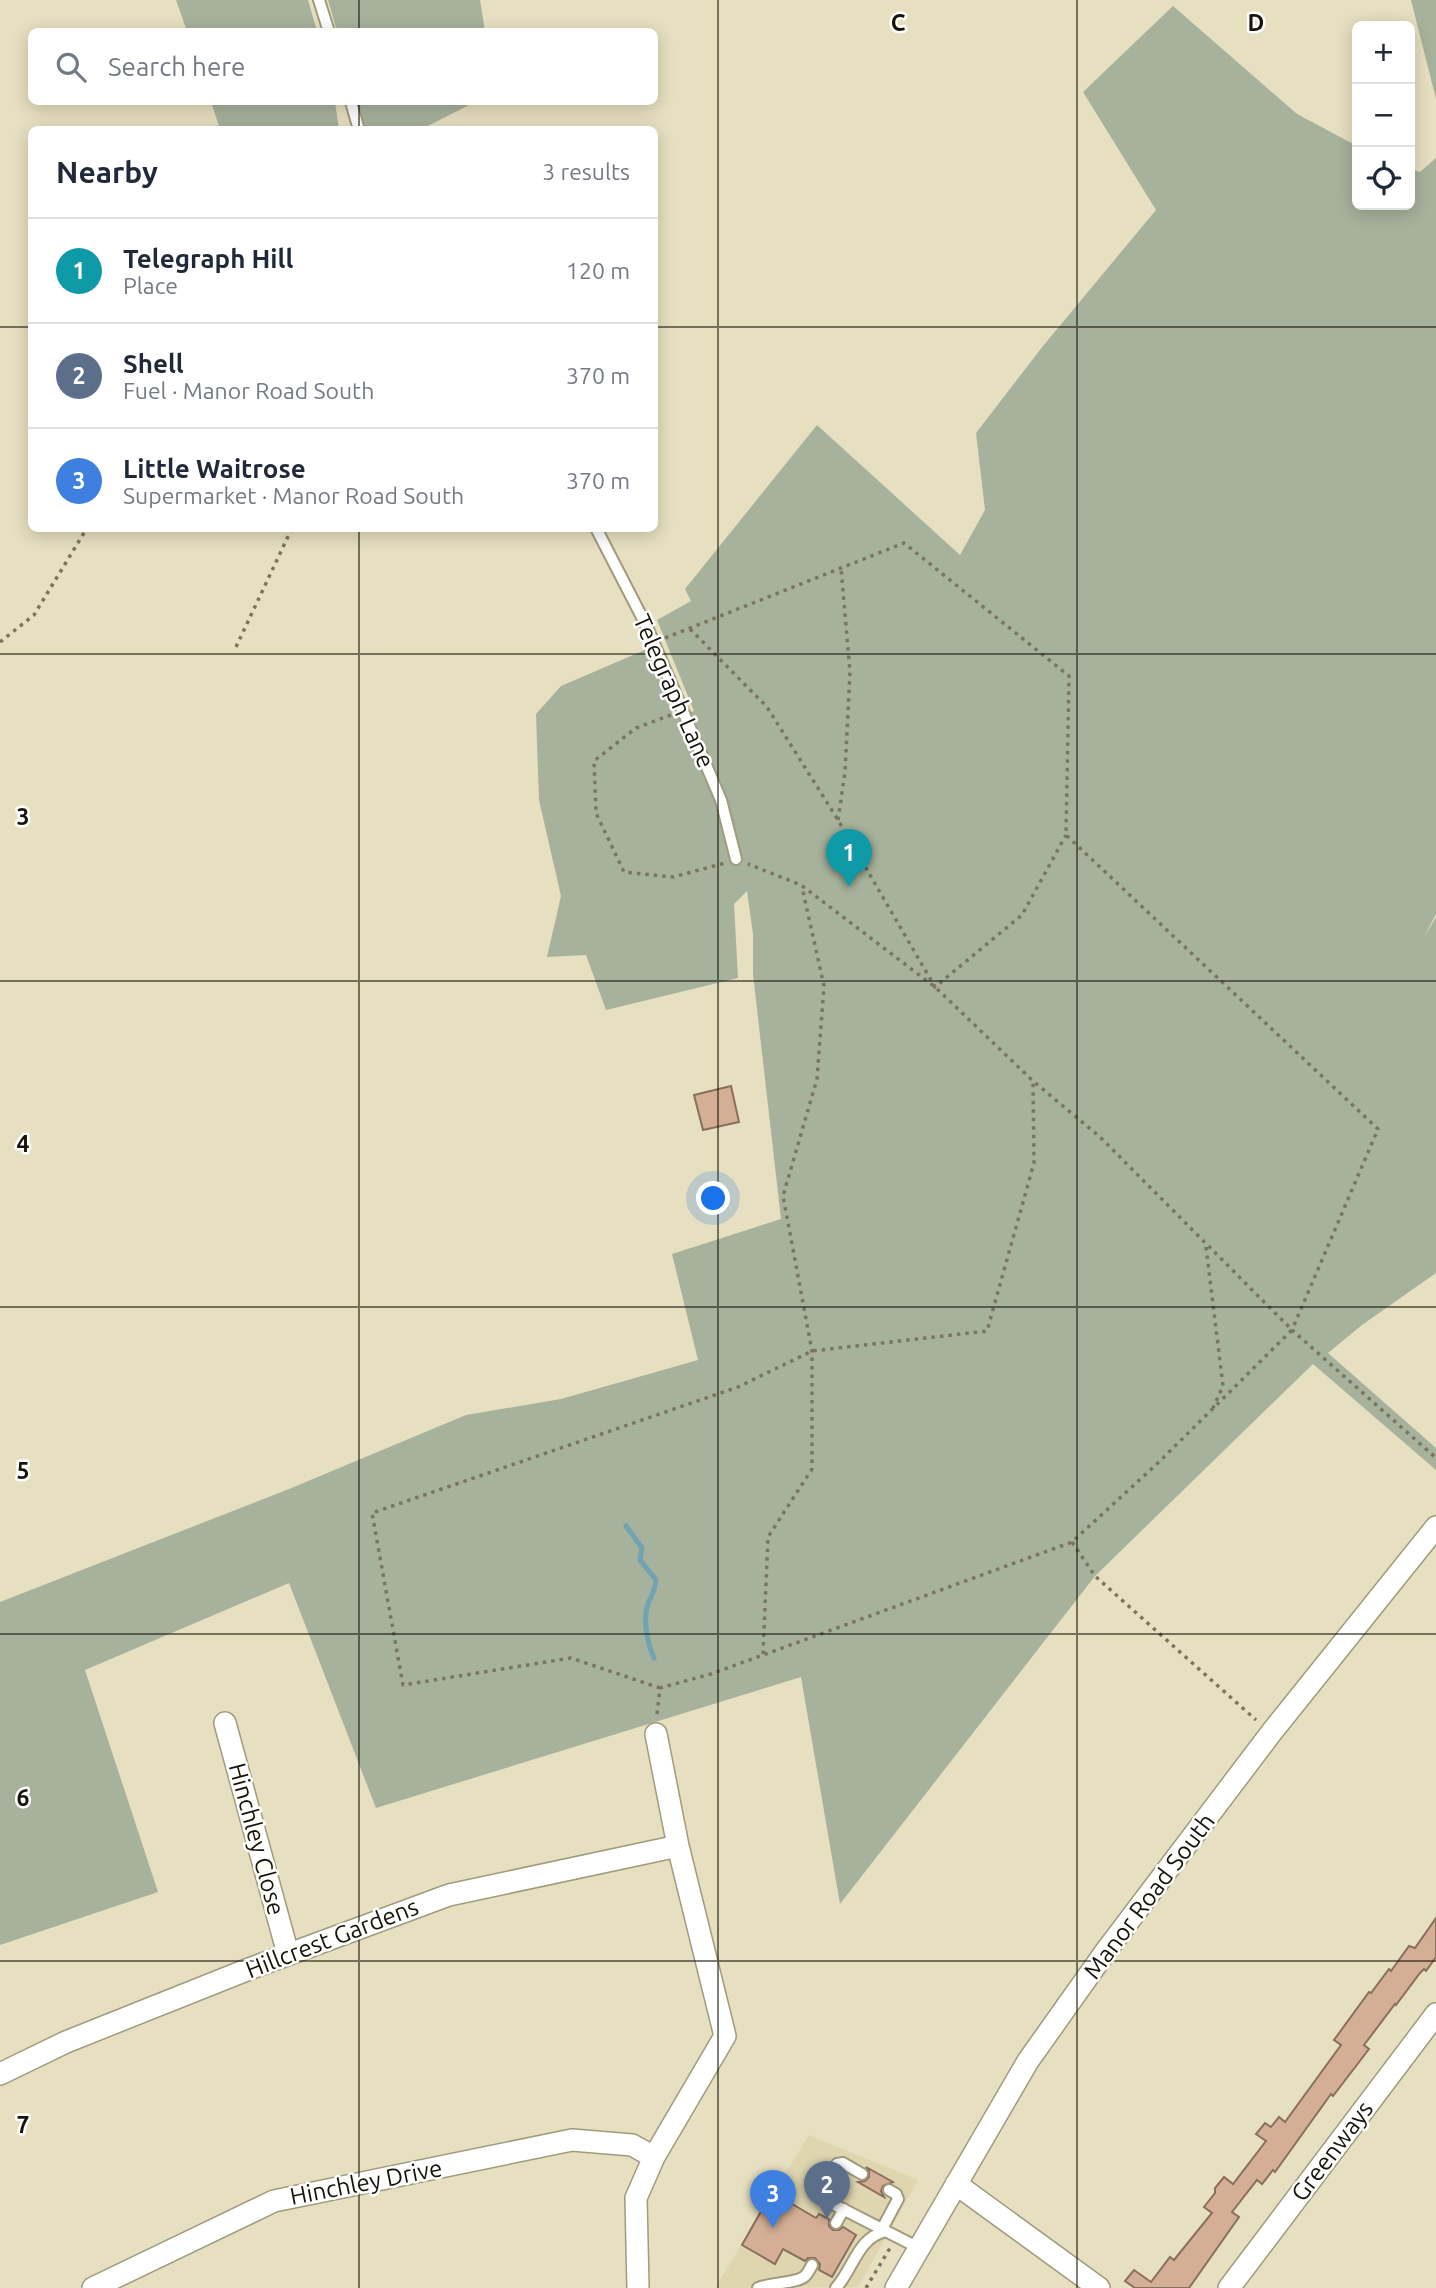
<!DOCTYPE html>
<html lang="en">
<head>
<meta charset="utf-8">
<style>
	:root { --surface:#fff; --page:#f6f6f7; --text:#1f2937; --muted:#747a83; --line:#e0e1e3; --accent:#d93025 }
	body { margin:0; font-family:Ubuntu,sans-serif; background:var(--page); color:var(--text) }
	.controls { position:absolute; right:21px; top:21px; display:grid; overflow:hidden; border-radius:10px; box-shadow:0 4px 18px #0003 }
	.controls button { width:63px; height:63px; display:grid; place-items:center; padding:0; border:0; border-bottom:2px solid var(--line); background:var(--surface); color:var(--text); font:35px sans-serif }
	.you { position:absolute; left:714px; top:1199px; width:24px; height:24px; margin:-18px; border:5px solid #fff; border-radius:50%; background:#1a73e8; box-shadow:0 0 0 10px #1a73e833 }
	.badge { display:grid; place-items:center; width:46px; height:46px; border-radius:50%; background:var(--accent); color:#fff; font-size:23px; font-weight:700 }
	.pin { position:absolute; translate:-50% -58px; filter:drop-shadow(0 2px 4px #0008) }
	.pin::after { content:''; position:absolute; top:37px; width:24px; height:21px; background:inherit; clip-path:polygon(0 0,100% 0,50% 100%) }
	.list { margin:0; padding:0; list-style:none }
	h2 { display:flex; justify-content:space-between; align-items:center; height:91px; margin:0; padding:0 28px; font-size:30px }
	h2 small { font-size:23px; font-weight:400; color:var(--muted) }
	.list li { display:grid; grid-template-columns:46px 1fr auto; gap:21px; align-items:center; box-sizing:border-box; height:105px; padding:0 28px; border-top:2px solid var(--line) }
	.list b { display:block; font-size:26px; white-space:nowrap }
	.list p { margin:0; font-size:23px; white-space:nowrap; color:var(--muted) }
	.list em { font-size:23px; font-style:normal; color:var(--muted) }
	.icon { flex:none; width:38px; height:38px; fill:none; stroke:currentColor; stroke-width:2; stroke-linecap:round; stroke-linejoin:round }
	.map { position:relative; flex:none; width:1436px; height:2288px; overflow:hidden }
	.search { position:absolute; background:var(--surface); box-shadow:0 4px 18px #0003; left:28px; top:28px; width:630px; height:77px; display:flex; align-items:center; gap:18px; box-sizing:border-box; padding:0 24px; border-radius:10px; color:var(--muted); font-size:26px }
	.panel { position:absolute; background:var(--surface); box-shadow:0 4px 18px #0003; left:28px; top:126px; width:630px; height:406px; border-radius:10px }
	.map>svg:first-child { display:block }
	.built { fill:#dfd6b0 }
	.green { fill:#a7b29c }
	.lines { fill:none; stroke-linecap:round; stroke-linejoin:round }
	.stream { stroke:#72a3b2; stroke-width:5 }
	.building { fill:#d4ae95; stroke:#886f5e; stroke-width:2 }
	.service-casing { stroke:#a19b7e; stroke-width:14 }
	.minor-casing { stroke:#a19b7e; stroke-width:24 }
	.path { stroke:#7a7561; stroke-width:3.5; stroke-dasharray:3.5 5; stroke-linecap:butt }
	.service { stroke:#fff; stroke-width:10 }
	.minor { stroke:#fff; stroke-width:21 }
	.grid { fill:none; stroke:#161409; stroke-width:2; stroke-opacity:0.55 }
	.labels { text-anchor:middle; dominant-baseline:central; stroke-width:5; stroke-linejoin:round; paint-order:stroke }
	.street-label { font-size:24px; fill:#161409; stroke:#fff }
	.grid-label { font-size:23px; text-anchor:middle; font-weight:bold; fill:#161409; stroke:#fff; stroke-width:5; stroke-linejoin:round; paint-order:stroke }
</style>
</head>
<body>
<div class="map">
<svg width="1436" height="2288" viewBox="0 0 1436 2288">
	<rect width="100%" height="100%" fill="#e6dfc0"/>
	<!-- built -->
	<path class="built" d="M 809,2135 L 918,2180 L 858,2287 L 715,2288 Z"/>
	<!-- green -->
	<path class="green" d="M 176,0 L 308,0 L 317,31 L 187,31 Z
		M 328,0 L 480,0 L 485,31 L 337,31 Z
		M 1411,0 L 1436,0 L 1436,99 Z
		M 1173,6 L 1297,114 L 1357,146 L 1357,205 L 1410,205 L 1410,169 L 1420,172 L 1436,158 L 1436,914 L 1423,939 L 1436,917 L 1436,1273 L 1362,1325 L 1328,1353 L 1436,1448 L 1436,1470 L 1313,1364 L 1095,1576 L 840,1904 L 801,1677 L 376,1808 L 289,1583 L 85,1670 L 158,1892 L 0,1945 L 0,1602 L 289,1489 L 466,1415 L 561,1399 L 698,1360 L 672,1254 L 781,1219 L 753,974 L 753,934 L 747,891 L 734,904 L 738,978 L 606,1010 L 586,955 L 547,957 L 561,896 L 539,800 L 536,714 L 561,686 L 647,649 L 674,717 L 694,711 L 657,620 L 691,601 L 685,589 L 817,425 L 960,555 L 985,510 L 976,433 L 1043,346 L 1156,210 L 1083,92 Z
		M 211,102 L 335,102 L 339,129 L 220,129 Z
		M 358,102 L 475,102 L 422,129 L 366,129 Z"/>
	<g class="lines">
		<!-- stream -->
		<path class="stream" d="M 626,1526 L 642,1548 L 640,1560 L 656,1580 C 655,1592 650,1597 647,1607 C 643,1622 648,1645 654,1658"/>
	</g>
	<!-- building -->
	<path class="building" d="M 731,1086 L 739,1122 L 703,1130 L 694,1095 Z
		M 1436,1918 L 1436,1957 L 1426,1971 L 1424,1969 L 1420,1973 L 1396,2005 L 1395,2004 L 1364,2045 L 1369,2049 L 1333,2096 L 1331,2094 L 1275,2172 L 1273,2170 L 1262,2184 L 1257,2180 L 1232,2212 L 1239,2217 L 1189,2288 L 1135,2288 L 1125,2281 L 1134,2270 L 1151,2282 L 1170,2257 L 1174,2260 L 1212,2213 L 1204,2207 L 1215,2193 L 1215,2188 L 1224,2177 L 1233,2184 L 1266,2141 L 1256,2134 L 1265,2123 L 1271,2127 L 1279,2117 L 1285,2122 L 1341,2045 L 1334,2040 L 1369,1992 L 1371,1993 L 1389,1969 L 1391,1971 L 1409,1946 L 1415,1948 Z
		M 866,2167 L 893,2182 L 883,2186 L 881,2191 L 884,2197 L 858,2182 L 865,2181 L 869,2177 L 869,2171 Z
		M 772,2192 L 816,2218 L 819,2214 L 829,2219 L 829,2226 L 833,2230 L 839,2230 L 843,2227 L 856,2235 L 832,2277 L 819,2270 L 820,2264 L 815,2258 L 808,2258 L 805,2261 L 783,2249 L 775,2264 L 742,2245 Z"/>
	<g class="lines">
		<defs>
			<path id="service" d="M 319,0 L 329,32
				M 351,102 L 359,130
				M 596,528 L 647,627 L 721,800 L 736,859
				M 862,2174 L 843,2163 L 837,2164 L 822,2188 L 825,2200 L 919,2248
				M 836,2223 L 844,2209
				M 882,2229 L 898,2199 L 896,2194 L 889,2190
				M 758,2288 C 769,2283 798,2283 805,2276 C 808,2273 810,2269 812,2265
				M 836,2288 C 854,2268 857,2238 886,2231"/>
			<path id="minor" d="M 225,1723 L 288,1954
				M 0,2074 L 66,2042 L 249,1969 L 449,1895 L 678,1846
				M 956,2184 L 1099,2288
				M 93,2288 L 274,2201 L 572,2140 L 632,2145 L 654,2157
				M 638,2288 L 636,2198 L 654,2157 L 725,2036 L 678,1846 L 656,1734
				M 896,2288 L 1028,2061 L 1106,1951 L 1271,1733 L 1436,1527
				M 1229,2288 L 1436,2014"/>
		</defs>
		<!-- service casing -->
		<use href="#service" class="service-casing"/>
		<!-- minor casing -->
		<use href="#minor" class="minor-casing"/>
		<!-- path -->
		<path class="path" d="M 690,629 L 767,707 L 838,820 L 935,987 L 1022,915 L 1066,835
			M 665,638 L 904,543 L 1069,676 L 1066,835 L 1378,1129 L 1292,1330 L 1436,1458
			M 0,642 L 34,615 L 87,528
			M 236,647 L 292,528
			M 671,715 L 636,728 L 594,761 L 596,813 L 624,872 L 673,877 L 725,863
			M 838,820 L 845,772 L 850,672 L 841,568
			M 1206,1247 L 1223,1386 L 1213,1408
			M 1072,1542 L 1095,1576 L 1256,1720
			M 763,1654 L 768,1537 L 812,1469 L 812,1351 L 783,1196 L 817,1079 L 824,986 L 802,887
			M 660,1688 L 571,1658 L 403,1685 L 372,1513 L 738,1387 L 812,1351 L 987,1331 L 1034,1163 L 1033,1081
			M 657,1714 L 660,1688 L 711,1674 L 763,1655 L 1072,1542 L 1159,1462 L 1292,1330 L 1100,1137 L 1033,1081 L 935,987 L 801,885 L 748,864
			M 866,2288 L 890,2248"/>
		<!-- service -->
		<use href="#service" class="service"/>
		<!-- minor -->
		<use href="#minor" class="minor"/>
	</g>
	<!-- grid -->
	<path class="grid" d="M 359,0 L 359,32M 718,0 L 718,2288M 1077,0 L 1077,2288M 359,102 L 359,130M 0,327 L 32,327M 654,327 L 1436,327M 359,528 L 359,2288M 0,654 L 1436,654M 0,981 L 1436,981M 0,1307 L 1436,1307M 0,1634 L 1436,1634M 0,1961 L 1436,1961"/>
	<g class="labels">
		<!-- street labels -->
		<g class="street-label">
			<text transform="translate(674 691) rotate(66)">Telegraph Lane</text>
			<text transform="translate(257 1839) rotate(75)">Hinchley Close</text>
			<text transform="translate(1149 1896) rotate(-53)">Manor Road South</text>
			<text transform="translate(332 1938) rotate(-21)">Hillcrest Gardens</text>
			<text transform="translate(1332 2151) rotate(-53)">Greenways</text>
			<text transform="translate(366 2182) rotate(-11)">Hinchley Drive</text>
		</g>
	</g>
	<g class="grid-label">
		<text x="898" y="31">C</text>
		<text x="1256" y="31">D</text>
		<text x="23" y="825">3</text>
		<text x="23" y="1152">4</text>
		<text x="23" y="1479">5</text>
		<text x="23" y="1806">6</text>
		<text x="23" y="2133">7</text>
	</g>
</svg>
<div class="controls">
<button>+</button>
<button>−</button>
<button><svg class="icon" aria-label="locate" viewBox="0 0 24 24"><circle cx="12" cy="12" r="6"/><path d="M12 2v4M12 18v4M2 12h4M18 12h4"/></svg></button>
</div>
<div class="you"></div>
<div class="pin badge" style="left:849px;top:887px;background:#0f9aa8">1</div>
<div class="pin badge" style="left:827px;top:2219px;background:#5c6f8a">2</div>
<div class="pin badge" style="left:773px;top:2228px;background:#3f7fe0">3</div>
<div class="search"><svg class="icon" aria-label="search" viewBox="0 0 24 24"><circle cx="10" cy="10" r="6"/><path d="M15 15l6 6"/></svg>Search here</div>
<section class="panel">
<h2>Nearby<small>3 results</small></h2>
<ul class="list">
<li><span class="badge" style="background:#0f9aa8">1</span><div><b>Telegraph Hill</b><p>Place</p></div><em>120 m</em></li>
<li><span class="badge" style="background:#5c6f8a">2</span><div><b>Shell</b><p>Fuel · Manor Road South</p></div><em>370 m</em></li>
<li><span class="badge" style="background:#3f7fe0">3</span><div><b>Little Waitrose</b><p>Supermarket · Manor Road South</p></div><em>370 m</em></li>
</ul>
</section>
</div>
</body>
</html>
